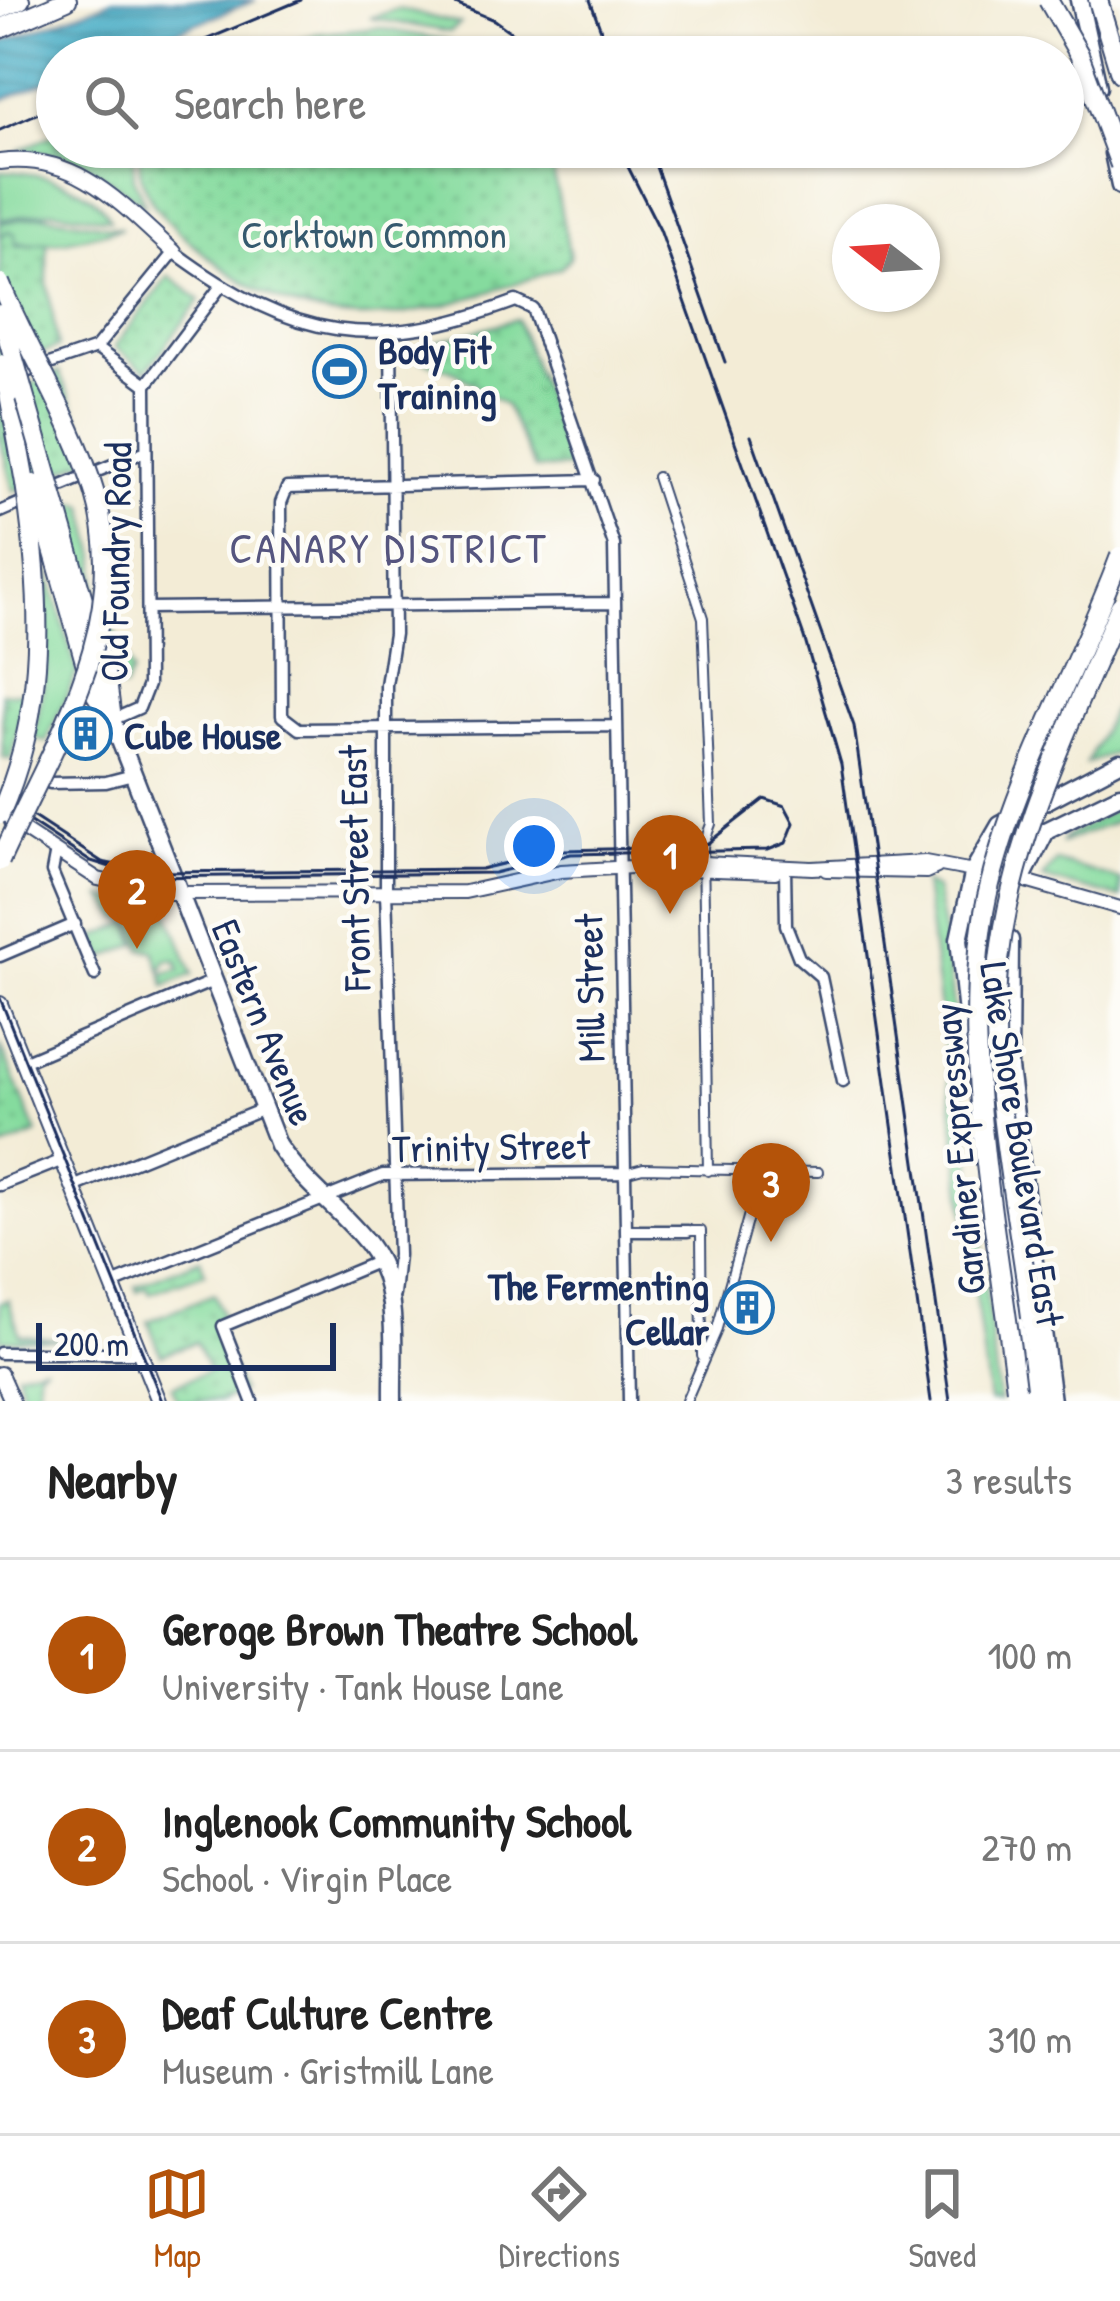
<!DOCTYPE html>
<html lang="en">
<head>
<meta charset="utf-8">
<style>
	:root { --surface:#fff; --page:#f2f2f2; --text:#222; --muted:#767676; --line:#e0e0e0; --accent:#b45309 }
	body { margin:0; font-family:"Patrick Hand",sans-serif; background:var(--page); color:var(--text) }
	.compass { position:absolute; left:832px; top:204px; width:108px; height:108px; border-radius:50%; background:var(--surface); box-shadow:0 3px 9px #0004; rotate:287deg }
	.scale { position:absolute; left:36px; bottom:30px; width:300px; box-sizing:border-box; padding-left:12px; border:6px solid #1b2f5e; border-top:0; font-size:33px; line-height:42px; white-space:nowrap; color:#1b2f5e; -webkit-text-stroke:9px #fdfcf7; paint-order:stroke }
	.you { position:absolute; left:534px; top:846px; width:42px; height:42px; margin:-30px; border:9px solid #fff; border-radius:50%; background:#1a73e8; box-shadow:0 0 0 18px #1a73e833 }
	.badge { display:grid; place-items:center; width:78px; height:78px; border-radius:50%; background:var(--accent); color:#fff; font-size:39px; font-weight:700 }
	.pin { position:absolute; translate:-50% -99px; filter:drop-shadow(0 3px 6px #0008) }
	.pin::after { content:''; position:absolute; top:63px; width:42px; height:36px; background:inherit; clip-path:polygon(0 0,100% 0,50% 100%) }
	.list { margin:0; padding:0; list-style:none }
	h2 { display:flex; justify-content:space-between; align-items:center; height:156px; margin:0; padding:0 48px; font-size:51px }
	h2 small { font-size:39px; font-weight:400; color:var(--muted) }
	.list li { display:grid; grid-template-columns:78px 1fr auto; gap:36px; align-items:center; box-sizing:border-box; height:192px; padding:0 48px; border-top:3px solid var(--line) }
	.list b { display:block; font-size:45px; white-space:nowrap }
	.list p { margin:0; font-size:39px; white-space:nowrap; color:var(--muted) }
	.list em { font-size:39px; font-style:normal; color:var(--muted) }
	.icon { flex:none; width:66px; height:66px; fill:none; stroke:currentColor; stroke-width:2; stroke-linecap:round; stroke-linejoin:round }
	.map { position:relative; flex:none; width:1120px; height:1401px; overflow:hidden }
	.search { position:absolute; background:var(--surface); box-shadow:0 3px 9px #0004; left:36px; right:36px; top:36px; height:132px; display:flex; align-items:center; gap:30px; box-sizing:border-box; padding:0 42px; border-radius:66px; color:var(--muted); font-size:45px }
	.sheet { height:732px; background:var(--surface) }
	nav { display:flex; justify-content:space-around; align-items:center; box-sizing:border-box; height:168px; border-top:3px solid var(--line); background:var(--surface); font-size:33px; color:var(--muted) }
	nav a { display:grid; justify-items:center; gap:6px }
	nav .on { color:var(--accent) }
	.map>svg:first-child { display:block }
	.green { fill:#85db9e; stroke:#50857e; stroke-width:3 }
	.park { fill:url(#park-dots); stroke:#50857e; stroke-width:3 }
	.water { fill:url(#water-rules); stroke:#306d91; stroke-width:3 }
	.lines { fill:none; stroke-linecap:round; stroke-linejoin:round }
	.pedestrian-casing { stroke:#3b4b70; stroke-width:12 }
	.minor-casing { stroke:#3b4b70; stroke-width:15 }
	.tertiary-casing { stroke:#3b4b70; stroke-width:16 }
	.secondary-casing { stroke:#3b4b70; stroke-width:18 }
	.primary-casing { stroke:#3b4b70; stroke-width:21 }
	.trunk-casing { stroke:#3b4b70; stroke-width:21 }
	.motorway-casing { stroke:#3b4b70; stroke-width:22 }
	.pedestrian { stroke:#fff; stroke-width:8 }
	.minor { stroke:#fff; stroke-width:10 }
	.tertiary { stroke:#fff; stroke-width:12 }
	.secondary { stroke:#fff; stroke-width:14 }
	.primary { stroke:#fff; stroke-width:16 }
	.trunk { stroke:#fff; stroke-width:16 }
	.motorway { stroke:#fff; stroke-width:18 }
	.tram { stroke:#1b2f5e; stroke-width:3 }
	.rail { stroke:#1b2f5e; stroke-width:3 }
	.motorway-bridge-casing { stroke:#3b4b70; stroke-width:22; stroke-linecap:butt }
	.motorway-bridge { stroke:#fff; stroke-width:18 }
	.labels { text-anchor:middle; dominant-baseline:central; stroke-width:9; stroke-linejoin:round; paint-order:stroke }
	.park-label { font-size:39px; fill:#365a6e; stroke:#fdfcf7 }
	.poi-label { font-size:39px; font-weight:bold; fill:#1b2f5e; stroke:#fdfcf7; text-anchor:start }
	.street-label { font-size:39px; fill:#1b2f5e; stroke:#fdfcf7 }
	.neighbourhood-label { font-size:42px; letter-spacing:3px; fill:#55557f; stroke:#fdfcf7 }
</style>
</head>
<body>
<div class="map">
<svg width="1120" height="1401" viewBox="0 0 1120 1401">
	<defs>
		<pattern id="park-dots" width="8" height="8" patternUnits="userSpaceOnUse" patternTransform="scale(3)"><rect width="8" height="8" fill="#85db9e"/><path d="M2 2h.1M6 6h.1" fill="none" stroke="#72bc8a" stroke-width="1.8" stroke-linecap="round"/></pattern>
		<pattern id="water-rules" width="6" height="5" patternUnits="userSpaceOnUse" patternTransform="scale(3)"><rect width="6" height="5" fill="#44abc4"/><path d="M0 2.5h6" fill="none" stroke="#388ca2"/></pattern>
	</defs>
	<rect width="100%" height="100%" fill="#fdfcf7"/>
	<filter id="ink" filterUnits="userSpaceOnUse"><feTurbulence type="fractalNoise" baseFrequency=".00833" numOctaves="2"/><feDisplacementMap in="SourceGraphic" scale="24" xChannelSelector="R" yChannelSelector="G"/><feConvolveMatrix kernelMatrix="1 2 1 2 8 2 1 2 1" color-interpolation-filters="sRGB"/></filter>
	<filter id="wash" filterUnits="userSpaceOnUse"><feTurbulence type="fractalNoise" baseFrequency=".004" numOctaves="4" result="noise"/><feDisplacementMap in="SourceGraphic" scale="48" xChannelSelector="R" yChannelSelector="G"/><feGaussianBlur stdDeviation="2.7" result="paint"/><feColorMatrix in="noise" values="0 0 0 0 0 0 0 0 0 0 0 0 0 0 0 0 0 1.4 0 .05"/><feComposite in="paint" operator="in"/></filter>
	<g filter="url(#wash)">
		<rect width="100%" height="100%" fill="#f3ecd6"/>
		<!-- green -->
		<path class="green" d="M 398,9 L 460,24 L 450,32 L 370,18 Z
			M 57,133 L 57,147 L 133,147 L 134,179 L 145,205 L 90,166 L 55,154 L 20,150 Z
			M 0,171 C 37,172 93,184 110,219 L 53,211 L 0,220 Z
			M 42,215 L 122,228 C 85,236 34,254 0,237 L 0,223 Z
			M 76,502 L 85,506 L 97,556 L 96,605 L 63,514 Z
			M 47,567 L 77,672 L 46,742 L 34,738 L 46,670 Z
			M 110,622 L 132,672 L 124,689 L 117,687 L 104,648 Z
			M 1120,695 L 1120,751 L 1087,763 Z
			M 1120,807 L 1120,820 L 1061,843 L 1066,837 Z
			M 1056,861 L 1120,880 L 1120,898 L 1042,878 Z
			M 924,883 L 935,889 L 945,938 L 999,1401 L 989,1401 Z
			M 103,898 L 168,910 L 193,974 L 165,986 L 162,974 L 180,969 L 177,960 L 166,960 L 161,972 L 154,951 L 142,949 L 131,920 L 120,919 Z
			M 129,923 L 137,944 L 104,958 L 95,937 Z
			M 8,1300 L 20,1335 L 72,1340 L 0,1340 L 0,1303 Z
			M 46,1365 L 38,1370 L 38,1401 L 25,1401 L 17,1372 Z"/>
		<!-- park -->
		<path class="park" d="M 378,28 L 446,40 L 486,57 L 257,57 L 316,34 Z
			M 140,147 L 548,147 L 570,257 L 561,268 C 410,319 321,357 187,239 C 157,213 135,189 140,147 Z
			M 8,231 L 15,234 L 15,246 L 47,242 L 47,282 L 58,347 L 0,369 L 0,237 Z
			M 169,276 L 200,300 L 146,371 L 114,347 Z
			M 517,319 L 570,467 L 535,469 L 506,406 L 456,372 L 414,357 L 415,348 Z
			M 59,372 L 95,457 L 13,491 L 0,437 L 0,399 Z
			M 26,692 L 11,759 L 3,758 L 2,693 Z
			M 0,1044 L 37,1134 L 0,1149 Z
			M 200,1259 L 205,1273 L 150,1293 L 147,1287 L 137,1291 L 135,1286 Z
			M 214,1294 L 223,1316 L 215,1321 L 241,1392 L 220,1401 L 178,1401 L 172,1386 L 209,1371 L 196,1342 L 161,1355 L 148,1321 Z"/>
		<!-- water -->
		<path class="water" d="M 113,0 L 256,0 L 111,57 L 57,57 L 57,77 L 0,101 L 0,43 Z"/>
	</g>
	<g filter="url(#ink)">
		<g class="lines">
			<defs>
				<path id="pedestrian" d="M 657,477 L 703,618 L 711,824 L 703,846 L 708,1171
					M 624,1173 L 643,1168 L 818,1172
					M 688,1231 L 701,1231 L 702,1356
					M 686,1401 L 716,1332 L 761,1171"/>
				<path id="minor" d="M 391,335 L 394,634 L 386,685 L 386,891 L 398,1255 L 394,1295
					M 96,348 L 174,252 C 294,341 376,353 516,301 L 533,309 L 614,545 L 629,1401
					M 96,348 L 146,385
					M 14,376 L 96,348
					M 146,385 L 221,286
					M 594,480 L 287,488 L 281,503 L 282,716 L 299,729 L 614,726
					M 47,492 L 146,451
					M 0,512 L 30,499
					M 148,608 L 615,603
					M 112,720 L 139,708 L 148,685 L 146,385
					M 50,783 L 106,782 L 133,775
					M 56,851 L 52,872 L 95,975
					M 785,867 L 786,925 L 799,958 L 821,977 L 843,1081
					M 0,956 L 75,924
					M 23,1062 L 213,981
					M 0,1185 L 63,1160
					M 73,1187 L 261,1110
					M 626,1231 L 688,1231
					M 112,1284 L 383,1175 L 624,1173
					M 0,1353 L 140,1353
					M 252,1401 L 223,1326 L 379,1261"/>
				<path id="tertiary" d="M 11,822 L 98,879 L 159,893 L 465,892 L 561,871 L 703,863 L 812,868 L 925,862 L 1022,880 L 1120,908
					M 686,869 L 775,872 L 785,867
					M 826,870 L 926,872 L 937,867"/>
				<path id="secondary" d="M 0,162 C 77,152 122,205 174,252
					M 0,1004 L 159,1401
					M 0,1374 L 12,1401"/>
				<path id="primary" d="M 112,720 L 278,1145 C 303,1184 340,1208 368,1244 C 401,1287 392,1350 393,1401
					M 971,1052 L 959,939 L 974,870
					M 993,1166 L 1026,1401"/>
				<path id="trunk" d="M 1079,0 L 1098,87
					M 1113,153 L 1120,186
					M 974,870 L 1000,825 L 1120,762
					M 1024,874 L 1046,831 L 1120,795
					M 1010,940 L 1009,1068 L 1052,1401"/>
				<path id="motorway" d="M 1098,0 L 1120,73
					M 0,9 L 20,0
					M 0,29 L 67,0
					M 9,394 L 25,483
					M 71,558 L 107,681 L 112,720
					M 57,563 L 93,690 L 110,716
					M 1031,1317 L 1042,1401"/>
			</defs>
			<!-- pedestrian casing -->
			<use href="#pedestrian" class="pedestrian-casing"/>
			<!-- minor casing -->
			<use href="#minor" class="minor-casing"/>
			<!-- tertiary casing -->
			<use href="#tertiary" class="tertiary-casing"/>
			<!-- secondary casing -->
			<use href="#secondary" class="secondary-casing"/>
			<!-- primary casing -->
			<use href="#primary" class="primary-casing"/>
			<!-- trunk casing -->
			<use href="#trunk" class="trunk-casing"/>
			<!-- motorway casing -->
			<use href="#motorway" class="motorway-casing"/>
			<!-- pedestrian -->
			<use href="#pedestrian" class="pedestrian"/>
			<!-- minor -->
			<use href="#minor" class="minor"/>
			<!-- tertiary -->
			<use href="#tertiary" class="tertiary"/>
			<!-- secondary -->
			<use href="#secondary" class="secondary"/>
			<!-- primary -->
			<use href="#primary" class="primary"/>
			<!-- trunk -->
			<use href="#trunk" class="trunk"/>
			<!-- motorway -->
			<use href="#motorway" class="motorway"/>
			<!-- tram -->
			<path class="tram" d="M 0,795 L 102,862 L 150,872 L 481,869 L 562,850 L 694,847 L 708,843 L 764,799 L 785,806 L 794,823 L 786,843 L 768,850 L 571,854 L 494,873 L 142,877 L 88,860 L 0,802
				M 0,998 L 162,1401"/>
			<!-- rail -->
			<path class="rail" d="M 446,0 L 494,20 L 545,57
				M 590,0 L 611,57
				M 165,57 L 301,0
				M 0,130 L 57,105
				M 618,147 L 660,230 L 804,637 L 841,764 L 931,1401
				M 649,147 L 725,362
				M 751,436 L 854,726 L 950,1401"/>
			<defs>
				<path id="motorway-bridge" d="M 1048,0 L 1079,54 L 1120,165
					M 0,283 C 29,353 74,422 95,494 C 134,624 52,746 0,861
					M 1,314 L 71,558
					M 0,364 L 9,394
					M 34,484 L 57,563
					M 0,814 C 48,706 42,597 25,483
					M 1031,1317 C 1017,1205 986,1072 999,961 C 1013,835 1072,721 1120,606
					M 1016,1389 C 999,1240 956,1042 987,897 C 1013,778 1078,669 1120,556"/>
			</defs>
			<!-- motorway-bridge casing -->
			<use href="#motorway-bridge" class="motorway-bridge-casing"/>
			<!-- motorway-bridge -->
			<use href="#motorway-bridge" class="motorway-bridge"/>
		</g>
	</g>
	<!-- icons -->
	<defs>
		<symbol id="stadium-ring" viewBox="-11 -11 22 22"><circle r="9.5" fill="#fdfcf7" stroke="#1f6fb2" stroke-width="1.5"/><path d="M0-5a6.5 5 0 1 0 0 10a6.5 5 0 1 0 0-10ZM-3.5-1.8h7v3.6h-7Z" fill="#1f6fb2"/></symbol>
		<symbol id="building-ring" viewBox="-11 -11 22 22"><circle r="9.5" fill="#fdfcf7" stroke="#1f6fb2" stroke-width="1.5"/><path d="M-4-6H4V6H1V3H-1V6H-4ZM-2.5-4.3h1.7v1.8h-1.7ZM.8-4.3h1.7v1.8H.8ZM-2.5-1h1.7V.8h-1.7ZM.8-1h1.7V.8H.8Z" fill="#1f6fb2"/></symbol>
	</defs>
	<g fill-rule="evenodd">
		<use href="#stadium-ring" x="310" y="342" width="59" height="59"/>
		<use href="#building-ring" x="56" y="704" width="59" height="59"/>
		<use href="#building-ring" x="718" y="1278" width="59" height="59"/>
	</g>
	<g class="labels">
		<!-- park labels -->
		<g class="park-label">
			<text x="374" y="233">Corktown Common</text>
		</g>
		<!-- poi labels -->
		<g class="poi-label">
			<text x="378" y="349">Body Fit<tspan x="378" dy="45">Training</tspan></text>
			<text x="124" y="734">Cube House</text>
			<text x="709" y="1285" text-anchor="end">The Fermenting<tspan x="709" dy="45">Cellar</tspan></text>
		</g>
		<!-- street labels -->
		<g class="street-label">
			<text transform="translate(115 562) rotate(-89)">Old Foundry Road</text>
			<text transform="translate(354 868) rotate(-91)">Front Street East</text>
			<text transform="translate(589 988) rotate(-91)">Mill Street</text>
			<text transform="translate(265 1022) rotate(68)">Eastern Avenue</text>
			<text transform="translate(1023 1144) rotate(81)">Lake Shore Boulevard East</text>
			<text transform="translate(491 1146) rotate(-1)">Trinity Street</text>
			<text transform="translate(958 1149) rotate(-95)">Gardiner Expressway</text>
		</g>
		<!-- neighbourhood labels -->
		<g class="neighbourhood-label">
			<text x="389" y="547">CANARY DISTRICT</text>
		</g>
	</g>
</svg>
<svg class="compass" viewBox="-18 -18 36 36"><path d="M0-13l5 13h-10z" fill="#e53935"/><path d="M0 13l5-13h-10z" fill="#767676"/></svg>
<div class="scale">200 m</div>
<div class="you"></div>
<div class="pin badge" style="left:670px;top:914px">1</div>
<div class="pin badge" style="left:137px;top:949px">2</div>
<div class="pin badge" style="left:771px;top:1242px">3</div>
<div class="search"><svg class="icon" aria-label="search" viewBox="0 0 24 24"><circle cx="10" cy="10" r="6"/><path d="M15 15l6 6"/></svg>Search here</div>
</div>
<section class="sheet">
<h2>Nearby<small>3 results</small></h2>
<ul class="list">
<li><span class="badge">1</span><div><b>Geroge Brown Theatre School</b><p>University · Tank House Lane</p></div><em>100 m</em></li>
<li><span class="badge">2</span><div><b>Inglenook Community School</b><p>School · Virgin Place</p></div><em>270 m</em></li>
<li><span class="badge">3</span><div><b>Deaf Culture Centre</b><p>Museum · Gristmill Lane</p></div><em>310 m</em></li>
</ul>
</section>
<nav>
<a class="on"><svg class="icon" aria-label="map" viewBox="0 0 24 24"><path d="M3 6l6-2 6 2 6-2v14l-6 2-6-2-6 2zM9 4v14M15 6v14"/></svg>Map</a>
<a><svg class="icon" aria-label="directions" viewBox="0 0 24 24"><path d="M12 3l9 9-9 9-9-9zM9 14v-3h6M13 9l2 2-2 2"/></svg>Directions</a>
<a><svg class="icon" aria-label="saved" viewBox="0 0 24 24"><path d="M7 4h10v16l-5-4-5 4z"/></svg>Saved</a>
</nav>
</body>
</html>
